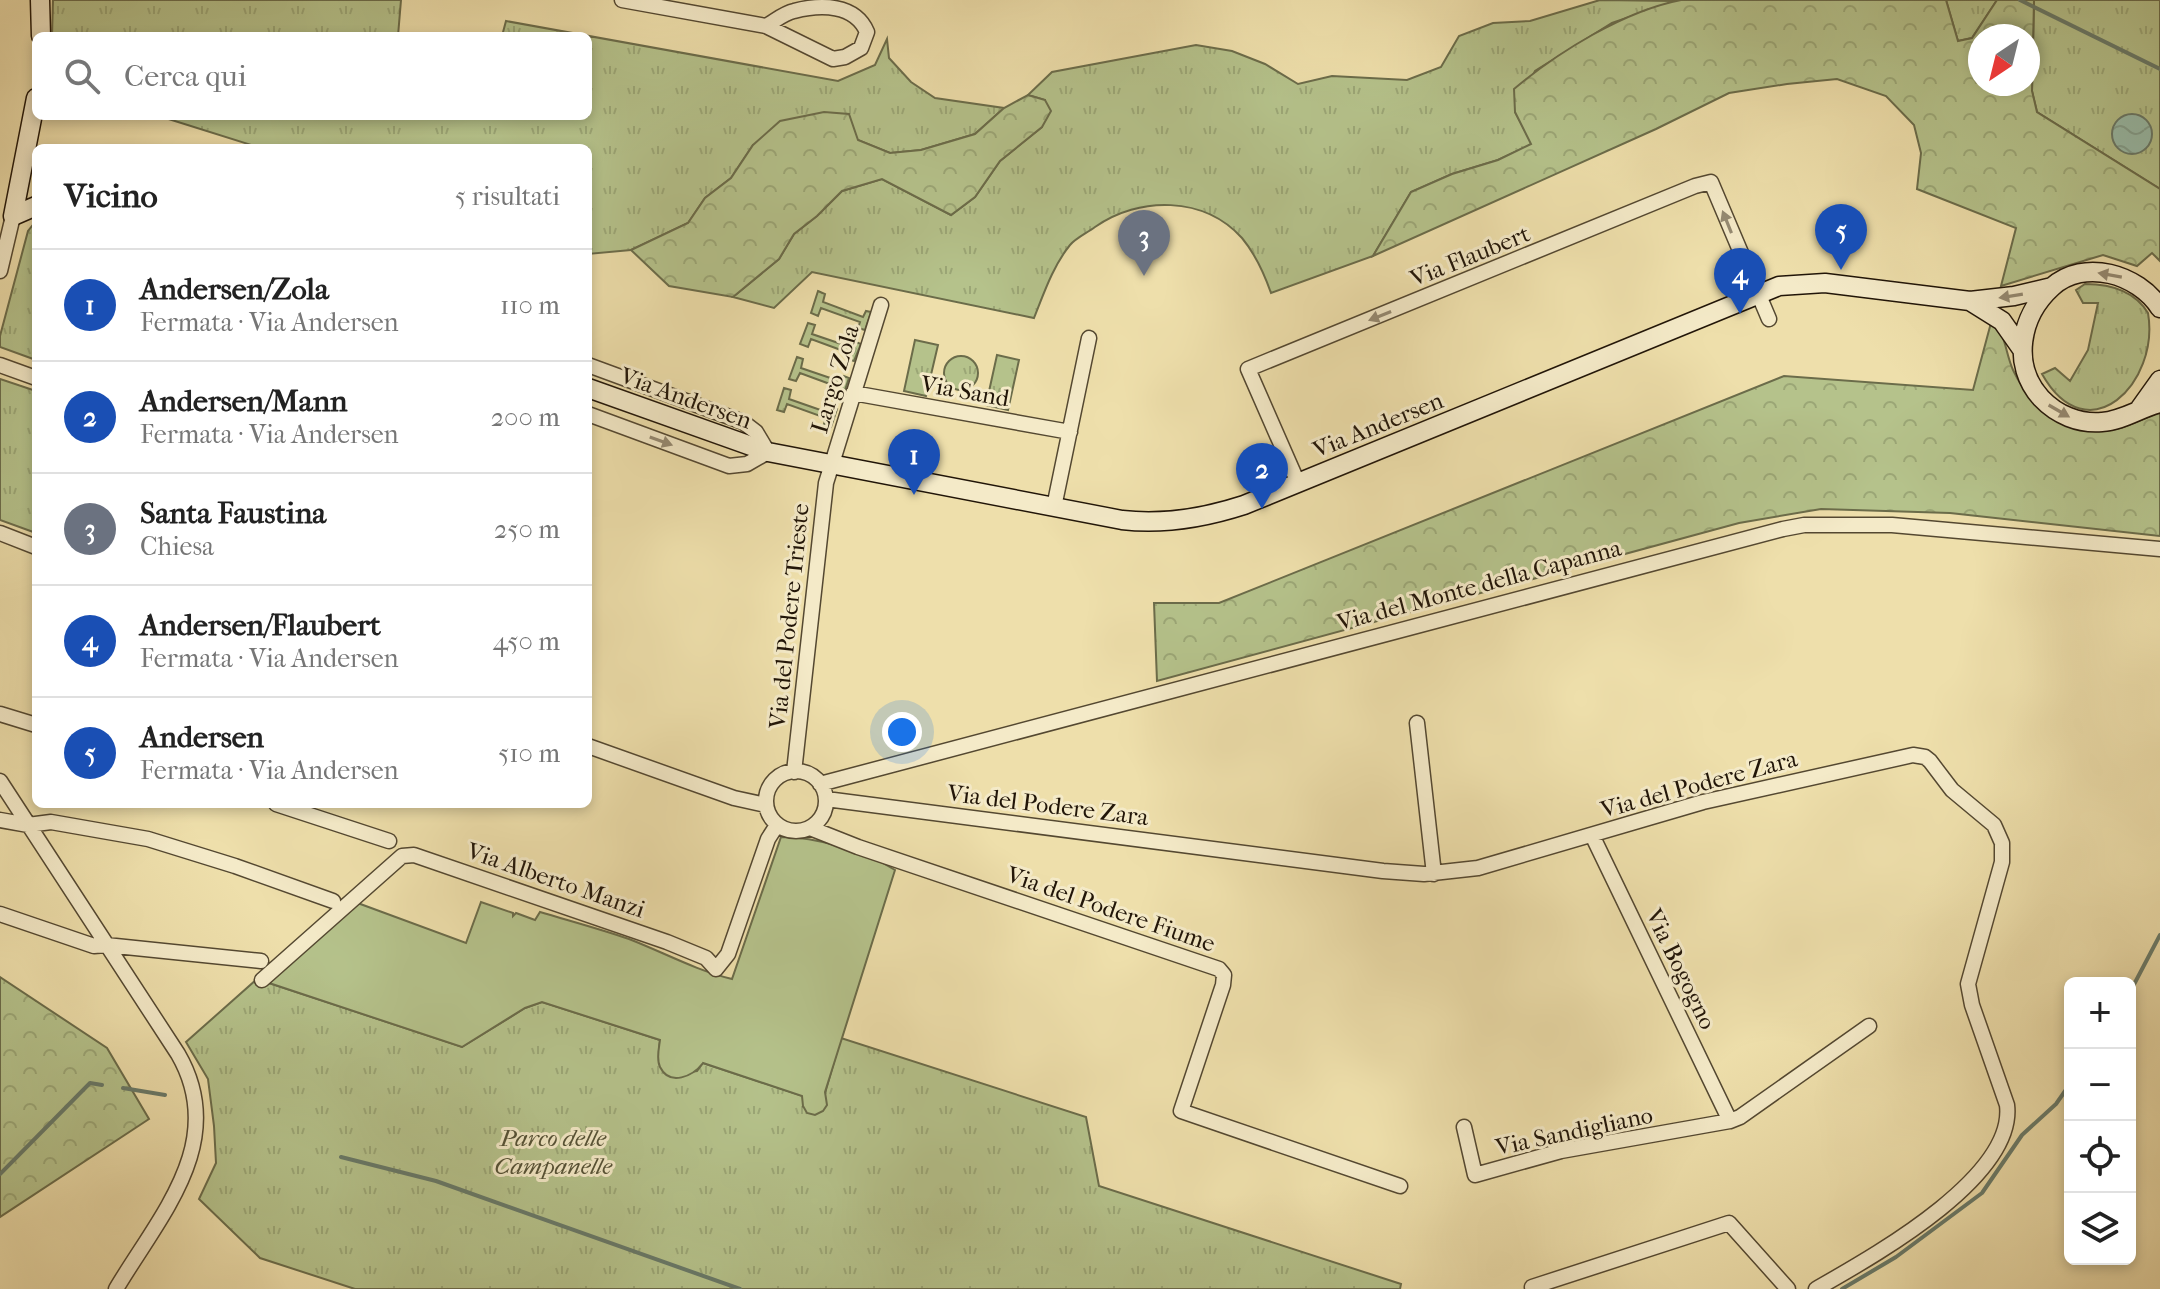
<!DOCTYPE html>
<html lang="it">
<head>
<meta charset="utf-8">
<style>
	:root { --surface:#fff; --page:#f6f6f6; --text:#222; --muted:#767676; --line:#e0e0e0; --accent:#111827 }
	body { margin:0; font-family:"IM FELL French Canon",serif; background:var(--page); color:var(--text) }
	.controls { position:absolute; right:24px; bottom:24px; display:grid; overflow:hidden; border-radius:12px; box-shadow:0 4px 12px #0003 }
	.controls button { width:72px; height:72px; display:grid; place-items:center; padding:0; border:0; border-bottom:2px solid var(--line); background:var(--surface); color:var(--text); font:40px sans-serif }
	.compass { position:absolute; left:1968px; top:24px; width:72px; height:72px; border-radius:50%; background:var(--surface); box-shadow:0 4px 12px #0003; rotate:215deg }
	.you { position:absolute; left:902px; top:732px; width:28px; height:28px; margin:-20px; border:6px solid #fff; border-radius:50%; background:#1a73e8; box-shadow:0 0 0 12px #1a73e833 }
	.badge { display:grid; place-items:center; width:52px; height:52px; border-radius:50%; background:var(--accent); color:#fff; font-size:26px; font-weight:700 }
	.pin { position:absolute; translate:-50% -66px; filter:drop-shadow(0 2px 4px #0008) }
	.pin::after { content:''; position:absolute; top:42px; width:28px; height:24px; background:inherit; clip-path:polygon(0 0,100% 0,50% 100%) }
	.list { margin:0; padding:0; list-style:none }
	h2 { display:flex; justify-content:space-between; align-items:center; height:104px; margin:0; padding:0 32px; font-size:34px }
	h2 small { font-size:26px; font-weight:400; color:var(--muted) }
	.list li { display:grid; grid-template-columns:52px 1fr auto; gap:24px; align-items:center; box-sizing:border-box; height:112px; padding:0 32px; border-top:2px solid var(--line) }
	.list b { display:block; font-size:30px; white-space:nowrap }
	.list p { margin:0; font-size:26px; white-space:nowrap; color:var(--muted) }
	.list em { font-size:26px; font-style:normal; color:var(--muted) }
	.icon { flex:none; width:44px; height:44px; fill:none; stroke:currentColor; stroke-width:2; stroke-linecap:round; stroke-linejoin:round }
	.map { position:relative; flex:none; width:2160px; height:1289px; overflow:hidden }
	.search { position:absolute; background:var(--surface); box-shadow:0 4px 12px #0003; left:32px; top:32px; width:560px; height:88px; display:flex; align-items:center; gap:20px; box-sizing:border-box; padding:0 28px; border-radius:12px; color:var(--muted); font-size:30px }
	.panel { position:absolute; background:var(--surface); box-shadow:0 4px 12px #0003; left:32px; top:144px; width:560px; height:664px; border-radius:12px }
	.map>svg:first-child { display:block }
	.grass { fill:url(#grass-tufts); stroke:#6b6c4a; stroke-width:2 }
	.forest { fill:url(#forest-crowns); stroke:#6b6c4a; stroke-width:2; fill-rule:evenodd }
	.garden { fill:#b5c28b; stroke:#6b6c4a; stroke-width:2 }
	.water { fill:url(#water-waves); stroke:#697a69; stroke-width:2 }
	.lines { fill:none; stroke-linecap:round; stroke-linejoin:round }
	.stream { stroke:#697a69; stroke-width:4 }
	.street-casing { stroke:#544831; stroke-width:17 }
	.secondary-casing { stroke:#211508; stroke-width:21 }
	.street { stroke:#f4eac8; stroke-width:14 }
	.secondary { stroke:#f4eac8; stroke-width:18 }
	.oneway { fill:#958a72 }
	.labels { text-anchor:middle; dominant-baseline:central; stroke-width:6; stroke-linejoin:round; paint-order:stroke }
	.street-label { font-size:24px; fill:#211508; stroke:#f4eac8 }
	.park-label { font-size:24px; font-style:italic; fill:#555236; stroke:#f4eac8 }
</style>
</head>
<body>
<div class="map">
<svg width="2160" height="1289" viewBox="0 0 2160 1289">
	<defs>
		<pattern id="grass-tufts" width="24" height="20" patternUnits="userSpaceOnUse" patternTransform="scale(2)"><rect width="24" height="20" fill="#b5c28b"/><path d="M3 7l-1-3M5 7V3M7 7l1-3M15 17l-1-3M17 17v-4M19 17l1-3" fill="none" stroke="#9ba676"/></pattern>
		<pattern id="forest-crowns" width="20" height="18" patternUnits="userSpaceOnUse" patternTransform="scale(2)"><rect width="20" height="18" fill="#b5c28b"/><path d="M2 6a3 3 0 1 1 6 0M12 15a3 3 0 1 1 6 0" fill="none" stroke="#9ba676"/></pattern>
		<pattern id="water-waves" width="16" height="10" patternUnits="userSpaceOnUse" patternTransform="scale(2)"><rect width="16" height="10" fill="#99bdaa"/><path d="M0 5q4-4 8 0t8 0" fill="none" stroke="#84a291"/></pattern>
	</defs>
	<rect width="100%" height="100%" fill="#eedfab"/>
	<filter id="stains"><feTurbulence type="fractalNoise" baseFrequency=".0025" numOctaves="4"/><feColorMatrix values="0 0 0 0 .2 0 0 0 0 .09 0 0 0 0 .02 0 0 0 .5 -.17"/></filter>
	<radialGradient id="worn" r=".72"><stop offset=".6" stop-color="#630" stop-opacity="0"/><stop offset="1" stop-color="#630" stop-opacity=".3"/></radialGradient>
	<!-- grass -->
	<path class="grass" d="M 53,0 L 401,0 L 398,36 L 52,36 Z
		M 1600,0 L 1676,1 L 1612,23 L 1535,71 L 1515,112 L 1532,144 L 1498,160 L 1452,174 L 1411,192 L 1373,256 L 1271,293 C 1264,273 1256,255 1242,238 C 1204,196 1139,196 1095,227 C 1087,233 1076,238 1070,245 C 1053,266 1044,293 1034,318 L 812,272 L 774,308 L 733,297 L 779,259 L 794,234 L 817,216 L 842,191 L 882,179 L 951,215 L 975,197 L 1000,161 L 1042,127 L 1045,100 L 1028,95 L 1052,72 L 1196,45 L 1232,51 L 1265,64 L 1298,84 L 1332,76 L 1407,80 L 1441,67 L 1459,36 L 1493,23 L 1530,21 Z
		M 1946,0 L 1997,0 L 1972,38 L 1958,41 Z
		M 2034,0 L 2160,0 L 2160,189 L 2037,112 L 2032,91 Z
		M 506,21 L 838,81 L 875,65 L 887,39 L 889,58 L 911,82 L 935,98 L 1004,108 L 975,134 L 921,150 L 890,153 L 858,140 L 753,145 L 731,178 L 705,198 L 688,223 L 631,250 L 588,254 L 588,148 L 261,148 L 159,116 L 588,116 L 588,36 L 502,36 Z
		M 36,221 L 36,360 L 0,347 L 0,336 L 28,231 Z
		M 2085,284 C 2110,284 2134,290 2148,313 C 2160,383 2088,455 2042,374 L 2055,368 L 2070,381 L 2088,350 L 2098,303 L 2083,303 L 2076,290 Z
		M 818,291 L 825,294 L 823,302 L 863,317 L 866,311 L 871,312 L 865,330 L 858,328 L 860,322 L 821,308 L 818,316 L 811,313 Z
		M 808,323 L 815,325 L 812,334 L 853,348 L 856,342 L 861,344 L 854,361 L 848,359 L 849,353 L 811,339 L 808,347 L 800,344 Z
		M 915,340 L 938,345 L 926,396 L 904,391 Z
		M 997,355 L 1019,360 L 1008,410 L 986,405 Z
		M944 373a17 17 0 1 1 34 0a17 17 0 1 1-34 0Z
		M 797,357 L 803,359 L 801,368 L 842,382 L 844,376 L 849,378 L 843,396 L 837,393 L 838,387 L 800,373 L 796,381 L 789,379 Z
		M 0,379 L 36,391 L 36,533 L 0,520 Z
		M 784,388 L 791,390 L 789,399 L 829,413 L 832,407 L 837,409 L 831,427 L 824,424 L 826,418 L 787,404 L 784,412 L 777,410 Z
		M 257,979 L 462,1047 L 525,1008 L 542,1002 L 660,1040 C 658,1056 657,1064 668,1075 L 697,1071 L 703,1063 L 803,1096 L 803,1106 L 825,1093 L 841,1038 L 1086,1117 L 1099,1186 L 1401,1284 L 1400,1289 L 355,1289 L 260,1258 L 199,1199 L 216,1163 L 214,1126 L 208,1079 L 186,1042 Z"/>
	<!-- forest -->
	<path class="forest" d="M 1681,0 L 1946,0 L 1958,41 L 1972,38 L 1997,0 L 2034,0 L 2032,91 L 2037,112 L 2160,189 L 2160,261 L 2152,253 L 2137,266 L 2103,255 L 2001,286 L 2016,228 L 1917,189 L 1921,153 L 1914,125 L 1886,96 L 1837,79 L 1787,84 L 1729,93 L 1656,129 L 1373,256 L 1411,192 L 1452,174 L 1498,160 L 1531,144 L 1515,112 L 1514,89 C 1558,52 1624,11 1681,0 ZM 2028,36 L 2028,84 L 1980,84 L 1980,36 Z
		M 1028,95 L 1045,100 L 1051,111 L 1042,127 L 1000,161 L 975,197 L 951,215 L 882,179 L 842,191 L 817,216 L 794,234 L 779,259 L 733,297 L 669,286 L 631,250 L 688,223 L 705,198 L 731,178 L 753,145 L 780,121 L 824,112 L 849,114 L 858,140 L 890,153 L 921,150 L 975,134 L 1004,108 Z
		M 1992,319 C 2006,334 2005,352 2013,370 C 2028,402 2064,433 2101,431 C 2120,431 2142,419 2160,412 L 2160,536 L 1950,513 L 1821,509 L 1739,523 L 1157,681 L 1154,603 L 1219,603 L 1784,376 L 1973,390 Z
		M 0,977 L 107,1048 L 149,1119 L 0,1217 Z"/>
	<!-- garden -->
	<path class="garden" d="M 781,837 C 816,837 865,851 895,870 L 825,1092 L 827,1105 L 823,1111 L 815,1115 L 807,1113 L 803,1106 L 802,1096 L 703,1063 C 693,1076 670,1087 660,1067 C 656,1059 659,1048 660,1040 L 542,1002 L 525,1008 L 462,1047 L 257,979 L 344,898 L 466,943 L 481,902 L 513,913 L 513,916 L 516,913 L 535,920 L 540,912 C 570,921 600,929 629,939 C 665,953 695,970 732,979 Z"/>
	<!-- water -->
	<path class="water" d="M2112 134a20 20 0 1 1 40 0a20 20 0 1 1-40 0Z"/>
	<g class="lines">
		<!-- stream -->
		<path class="stream" d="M 2020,0 L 2160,69
			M 2130,992 L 2160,935
			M 123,1088 L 165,1095
			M 341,1157 L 436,1181 L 740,1289
			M 0,1174 L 90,1083 L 102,1085
			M 1842,1289 L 1896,1257 L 1982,1193 L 2022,1135 L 2056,1104 L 2070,1084"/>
		<defs>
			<path id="street" d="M 622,0 L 766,26 L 833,59 L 845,57 L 861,48 L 867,32 C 855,4 821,4 794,11 C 784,13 775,21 766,26
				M 0,271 L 13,216
				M 0,365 L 36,378
				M 588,365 L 743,422 L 756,432 L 768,452 L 747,464 L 729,466 L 588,414
				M 853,393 L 1070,432
				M 1298,483 L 1248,369 L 1695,186 L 1711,182 L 1769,319
				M 1054,507 L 1089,338
				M 0,533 L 36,547
				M 0,714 L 36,725
				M 1417,723 L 1434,874
				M 588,746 L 734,798 L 766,805
				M766 801a30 30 0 1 1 60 0a30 30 0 1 1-60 0Z
				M 794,772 L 826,483 L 881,305
				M 0,781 L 178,1054 C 229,1142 160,1215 116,1289
				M 820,784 L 1783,529 L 1804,525 L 1892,525 L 2160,549
				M 826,799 L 1383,871 L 1424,874 L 1478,868 L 1703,802 L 1913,755 L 1925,757 L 1930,761 L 1952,790 L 1994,825 L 2002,843 L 2002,862 L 1968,984 L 1972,1005 L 2007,1105 C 2016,1178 1870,1258 1816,1289
				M 276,804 L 389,841
				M 0,820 L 28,825 L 51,822 L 148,839 L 235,866 L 333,901
				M 810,828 L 858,847 L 1219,969 L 1224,975 L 1223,985 L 1181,1111 L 1400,1186
				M 1592,835 L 1730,1121
				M 0,914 L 94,946 L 106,945 L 261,961
				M 262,980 L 402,856 L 414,855 L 667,942 L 706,958 L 716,969 L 728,954 L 768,839 L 777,825
				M 1464,1127 L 1475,1175 L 1561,1151 L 1730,1121 L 1740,1117 L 1869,1026
				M 1532,1287 L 1729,1223 L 1788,1289"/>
			<path id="secondary" d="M 40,0 L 41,36
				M 13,216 L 36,98
				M 13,216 L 36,206
				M 1970,301 L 2002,321 L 2021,348
				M 2160,308 C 2138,274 2084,258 2052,287 C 2020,316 2011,365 2041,398 C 2057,415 2079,424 2102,422 C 2122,421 2140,408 2160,403
				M 588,388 L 768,452 L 1122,520 C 1164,525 1204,518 1244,505 L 1779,286 L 1825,283 L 1970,301 L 2014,296 L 2052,287
				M 2140,408 L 2160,380"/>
		</defs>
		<!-- street casing -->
		<use href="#street" class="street-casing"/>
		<!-- secondary casing -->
		<use href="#secondary" class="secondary-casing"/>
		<!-- street -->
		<use href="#street" class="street"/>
		<!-- secondary -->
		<use href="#secondary" class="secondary"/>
	</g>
	<!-- one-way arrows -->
	<defs><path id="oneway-solid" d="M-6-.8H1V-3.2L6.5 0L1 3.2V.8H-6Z" transform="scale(2)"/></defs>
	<g class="oneway">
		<use href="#oneway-solid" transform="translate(1727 222) rotate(-112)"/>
		<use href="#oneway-solid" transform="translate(2110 275) rotate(-170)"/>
		<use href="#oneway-solid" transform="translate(2011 296) rotate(171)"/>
		<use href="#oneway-solid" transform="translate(1380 316) rotate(158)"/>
		<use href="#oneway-solid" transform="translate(2059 411) rotate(30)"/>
		<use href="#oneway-solid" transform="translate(661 441) rotate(20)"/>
	</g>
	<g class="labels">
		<!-- street labels -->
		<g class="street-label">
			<text transform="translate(1470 256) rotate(-22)">Via Flaubert</text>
			<text transform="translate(835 379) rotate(-73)">Largo Zola</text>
			<text transform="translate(965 391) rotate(10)">Via Sand</text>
			<text transform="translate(686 398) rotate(20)">Via Andersen</text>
			<text transform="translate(1378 425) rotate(-22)">Via Andersen</text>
			<text transform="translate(1479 585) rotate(-15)">Via del Monte della Capanna</text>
			<text transform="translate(789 616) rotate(-84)">Via del Podere Trieste</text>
			<text transform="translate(1699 784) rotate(-15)">Via del Podere Zara</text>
			<text transform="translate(1048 805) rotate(7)">Via del Podere Zara</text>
			<text transform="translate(556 880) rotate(19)">Via Alberto Manzi</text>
			<text transform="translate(1111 909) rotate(19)">Via del Podere Fiume</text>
			<text transform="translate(1681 969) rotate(64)">Via Bogogno</text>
			<text transform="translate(1574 1131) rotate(-12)">Via Sandigliano</text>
		</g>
		<!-- park labels -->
		<g class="park-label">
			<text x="553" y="1138">Parco delle<tspan x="553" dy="28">Campanelle</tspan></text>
		</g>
	</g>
	<rect width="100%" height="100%" filter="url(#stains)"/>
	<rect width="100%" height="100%" fill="url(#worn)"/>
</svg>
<div class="controls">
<button>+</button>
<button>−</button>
<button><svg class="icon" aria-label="locate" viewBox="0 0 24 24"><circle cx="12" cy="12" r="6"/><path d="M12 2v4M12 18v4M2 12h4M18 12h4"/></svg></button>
<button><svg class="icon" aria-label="layers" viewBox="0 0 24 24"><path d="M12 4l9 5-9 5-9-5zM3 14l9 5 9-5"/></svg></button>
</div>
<svg class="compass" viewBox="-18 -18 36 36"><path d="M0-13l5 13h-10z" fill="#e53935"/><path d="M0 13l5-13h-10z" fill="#767676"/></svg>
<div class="you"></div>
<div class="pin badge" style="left:914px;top:495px;background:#1a4fb4">1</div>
<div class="pin badge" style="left:1262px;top:509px;background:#1a4fb4">2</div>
<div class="pin badge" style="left:1144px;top:276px;background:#6b7280">3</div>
<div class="pin badge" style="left:1740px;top:314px;background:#1a4fb4">4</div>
<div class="pin badge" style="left:1841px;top:270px;background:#1a4fb4">5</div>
<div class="search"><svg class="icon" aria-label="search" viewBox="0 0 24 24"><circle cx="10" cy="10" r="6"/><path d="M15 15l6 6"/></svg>Cerca qui</div>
<section class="panel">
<h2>Vicino<small>5 risultati</small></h2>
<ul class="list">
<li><span class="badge" style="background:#1a4fb4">1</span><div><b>Andersen/Zola</b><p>Fermata · Via Andersen</p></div><em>110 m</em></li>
<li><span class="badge" style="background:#1a4fb4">2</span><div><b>Andersen/Mann</b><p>Fermata · Via Andersen</p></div><em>200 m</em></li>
<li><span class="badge" style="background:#6b7280">3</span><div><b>Santa Faustina</b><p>Chiesa</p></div><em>250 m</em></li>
<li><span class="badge" style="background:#1a4fb4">4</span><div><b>Andersen/Flaubert</b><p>Fermata · Via Andersen</p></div><em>450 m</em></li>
<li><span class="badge" style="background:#1a4fb4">5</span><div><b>Andersen</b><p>Fermata · Via Andersen</p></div><em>510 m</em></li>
</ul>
</section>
</div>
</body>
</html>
